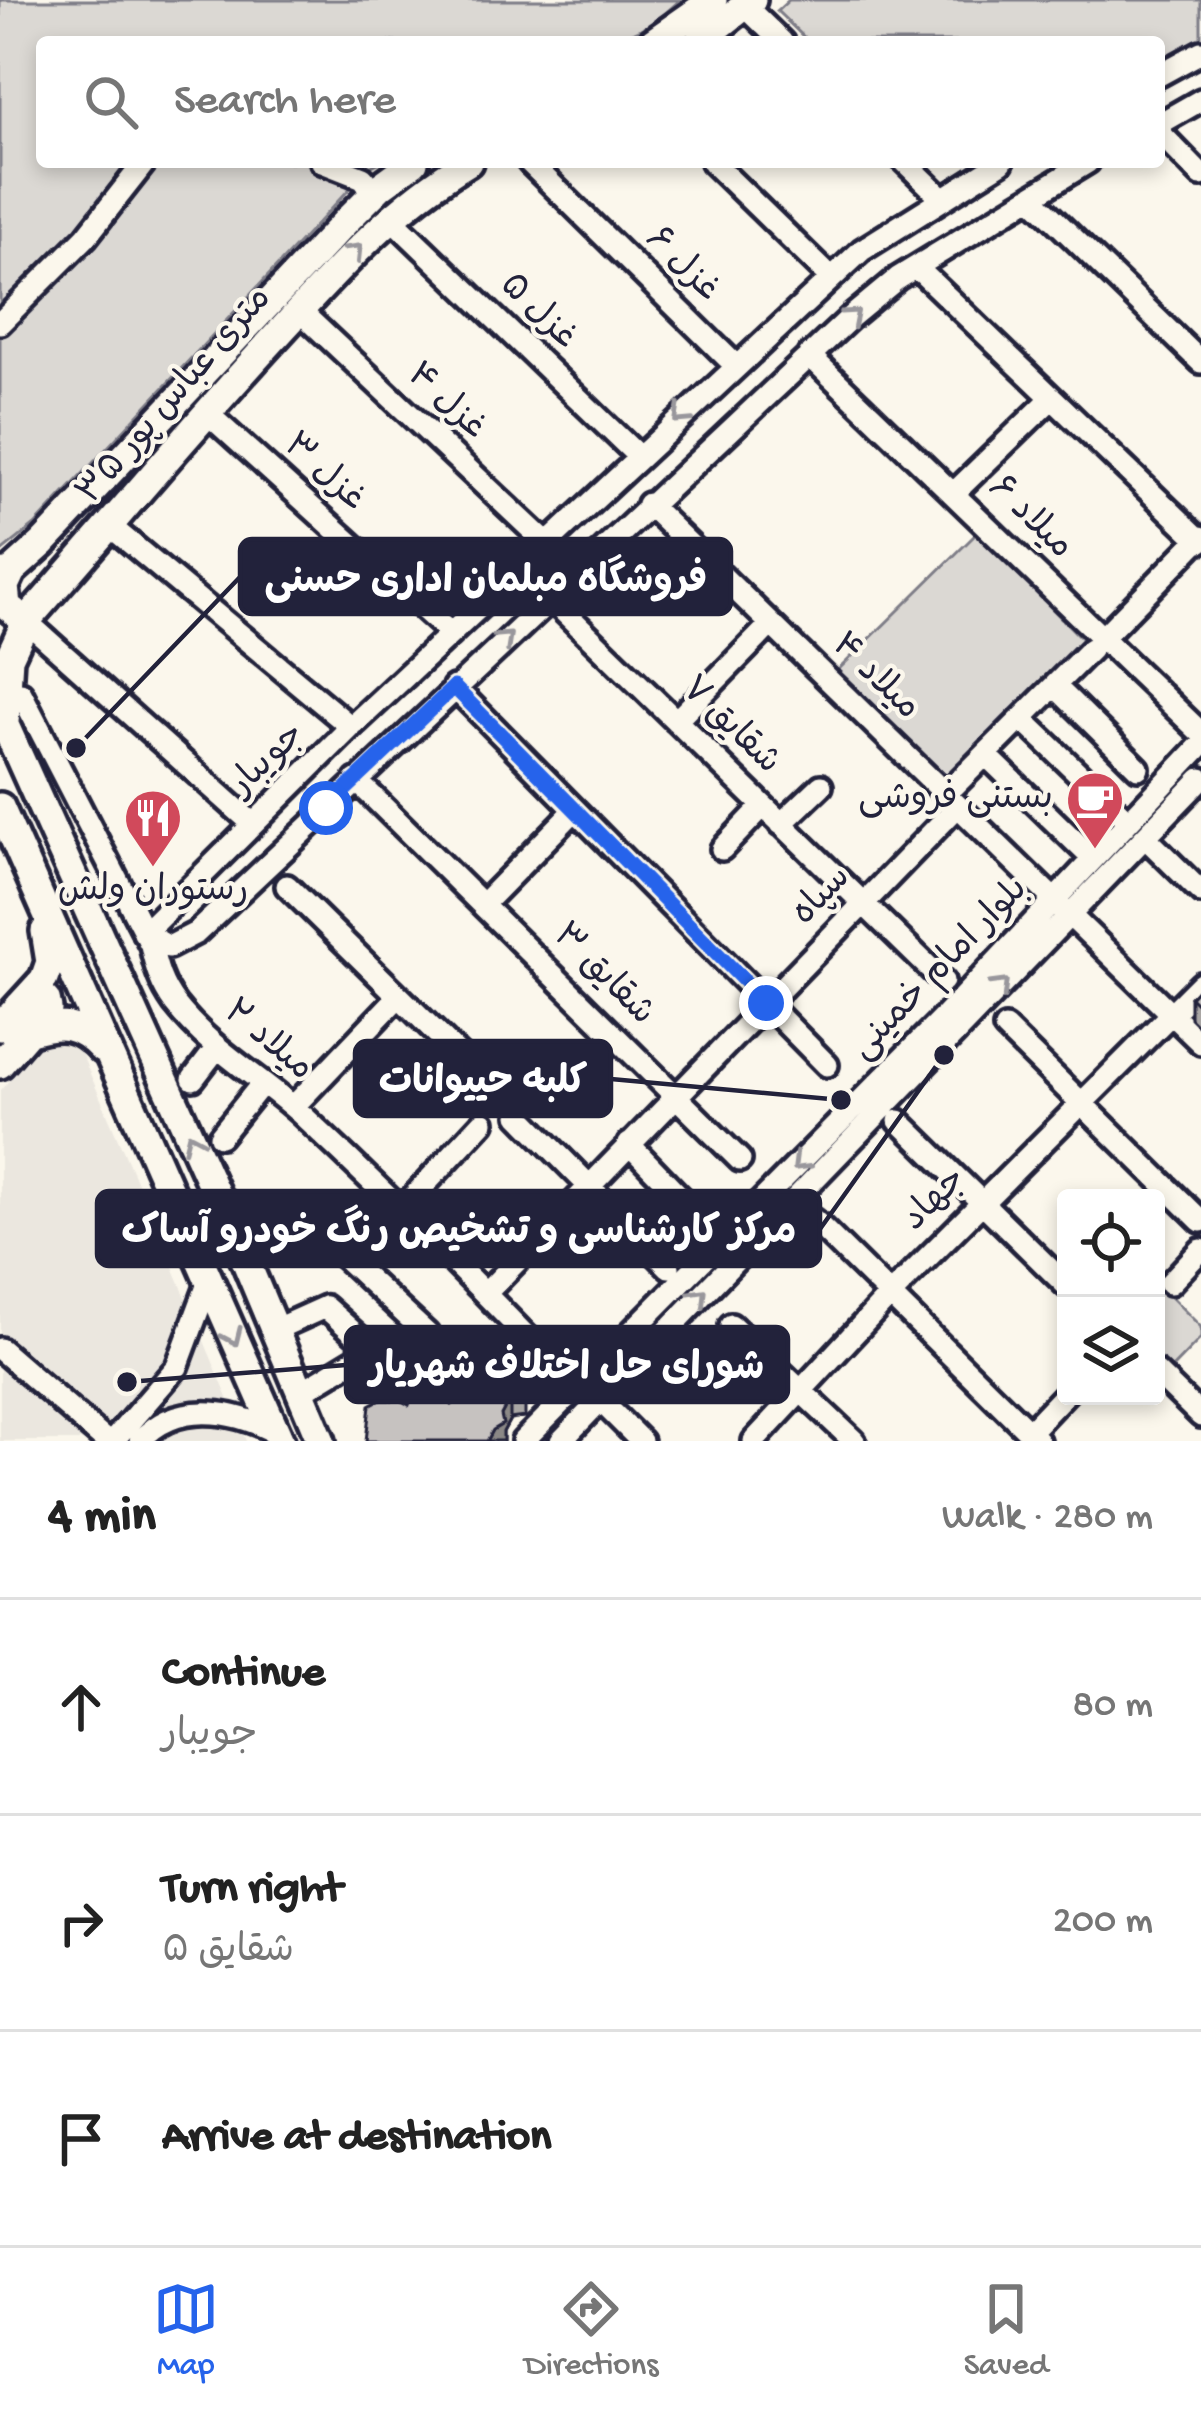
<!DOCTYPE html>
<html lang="en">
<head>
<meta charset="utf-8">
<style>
	:root { --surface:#fff; --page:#f2f2f2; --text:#222; --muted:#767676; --line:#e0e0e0; --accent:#2563eb }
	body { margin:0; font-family:"Gochi Hand","Playpen Sans Arabic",sans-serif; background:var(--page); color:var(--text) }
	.controls { position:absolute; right:36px; bottom:36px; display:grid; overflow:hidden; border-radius:12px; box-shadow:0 6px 18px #0003 }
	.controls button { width:108px; height:108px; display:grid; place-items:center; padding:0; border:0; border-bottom:3px solid var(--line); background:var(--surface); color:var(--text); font:60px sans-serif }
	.stop { position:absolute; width:36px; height:36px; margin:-27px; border:9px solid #2563eb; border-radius:50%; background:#fff }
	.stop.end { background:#2563eb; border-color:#fff; box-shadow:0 3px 12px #0008 }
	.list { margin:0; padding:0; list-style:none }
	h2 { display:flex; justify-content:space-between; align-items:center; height:156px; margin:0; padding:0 48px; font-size:51px }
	h2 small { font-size:39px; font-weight:400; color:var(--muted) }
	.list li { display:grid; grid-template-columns:78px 1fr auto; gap:36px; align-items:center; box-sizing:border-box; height:216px; padding:0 48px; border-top:3px solid var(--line) }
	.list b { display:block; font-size:45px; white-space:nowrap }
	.list p { margin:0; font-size:39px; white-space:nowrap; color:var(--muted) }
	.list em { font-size:39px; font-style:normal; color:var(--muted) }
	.icon { flex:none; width:66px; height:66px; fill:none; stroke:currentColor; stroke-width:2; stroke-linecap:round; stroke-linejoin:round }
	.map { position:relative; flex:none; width:1201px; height:1441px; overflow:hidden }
	.search { position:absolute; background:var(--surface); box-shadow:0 6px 18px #0003; left:36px; right:36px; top:36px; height:132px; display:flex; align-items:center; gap:30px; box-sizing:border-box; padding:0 42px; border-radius:12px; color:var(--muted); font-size:45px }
	.sheet { height:804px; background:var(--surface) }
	nav { display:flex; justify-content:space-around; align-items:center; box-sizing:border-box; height:168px; border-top:3px solid var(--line); background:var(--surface); font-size:33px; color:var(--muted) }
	nav a { display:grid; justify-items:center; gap:6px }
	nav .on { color:var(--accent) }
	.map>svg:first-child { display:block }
	.built { fill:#ebe7df }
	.green { fill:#dbd8d3; stroke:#7e7d87; stroke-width:3 }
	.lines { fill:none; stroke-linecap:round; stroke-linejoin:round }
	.minor-casing { stroke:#22223b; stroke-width:30 }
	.major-casing { stroke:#22223b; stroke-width:36 }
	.minor { stroke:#fbf7ec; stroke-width:21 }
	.major { stroke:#fbf7ec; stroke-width:27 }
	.wall { fill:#aaa7a5; stroke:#22223b; stroke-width:3 }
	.shaded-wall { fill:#8b8886; stroke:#22223b; stroke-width:3 }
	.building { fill:#c6c2c0; stroke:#22223b; stroke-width:3 }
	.oneway { stroke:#99979c }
	.route { stroke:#2563eb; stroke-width:15 }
	.labels { text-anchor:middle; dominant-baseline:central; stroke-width:9; stroke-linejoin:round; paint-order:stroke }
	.street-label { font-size:36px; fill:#22223b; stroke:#fbf7ec }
	.poi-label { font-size:36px; fill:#22223b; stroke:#fbf7ec; text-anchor:end }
	.leader { fill:none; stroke:#22223b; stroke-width:4.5 }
	.callout-dot { fill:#22223b; stroke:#fbf7ec; stroke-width:4.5 }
	.callout { fill:#22223b; stroke:#22223b; stroke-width:4.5 }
	.callout-label { font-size:39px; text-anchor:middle; font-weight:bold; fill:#fff }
</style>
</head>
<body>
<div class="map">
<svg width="1201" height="1441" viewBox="0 0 1201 1441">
	<rect width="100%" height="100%" fill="#fbf7ec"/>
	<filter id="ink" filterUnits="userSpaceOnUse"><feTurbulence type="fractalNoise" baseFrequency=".00833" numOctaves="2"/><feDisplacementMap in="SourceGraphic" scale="24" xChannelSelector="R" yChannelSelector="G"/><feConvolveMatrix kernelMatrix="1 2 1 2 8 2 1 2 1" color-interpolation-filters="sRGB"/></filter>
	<g filter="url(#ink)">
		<!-- built -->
		<path class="built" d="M 75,1039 L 166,1250 L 246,1441 L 0,1441 L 0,1091 L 41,1043 Z"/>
		<!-- green -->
		<path class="green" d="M 0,0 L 680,0 L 654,23 L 613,42 L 42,42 L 42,162 L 380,162 L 370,167 L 35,525 L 0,553 Z
			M 789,0 L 1201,0 L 1201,41 L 1159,64 L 1159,42 L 809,42 L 777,11 Z
			M 977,533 L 1084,641 L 945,780 L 835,673 Z
			M 1156,1282 L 1201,1327 L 1201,1338 L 1168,1372 L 1156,1360 Z"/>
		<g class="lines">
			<defs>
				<path id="minor" d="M 745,6 L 782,42
					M 1159,75 L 1201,52
					M 1159,124 L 1201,100
					M 1159,132 L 1201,175
					M 322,162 L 363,178 L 374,193
					M 529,162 L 736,366
					M 712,162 L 831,278
					M 905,162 L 942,198
					M 1002,162 L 862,250 L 351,727 L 144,933 L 169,947 L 196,933 L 851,317 L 898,278 L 1088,162
					M 1031,197 L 1201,362
					M 390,217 L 638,456
					M 916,267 L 1201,541
					M 300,311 L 546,543
					M 0,323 L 86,237 L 145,162
					M 809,355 L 1201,733
					M 206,412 L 450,633
					M 954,493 L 1052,398
					M 648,504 L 1201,1043
					M 110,526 L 351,727
					M 549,597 L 943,981
					M 26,621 L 253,824
					M 1104,636 L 1201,537
					M 1055,686 L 1138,768
					M 454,687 L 827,1065
					M 21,693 L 151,945 C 156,968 161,985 175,1004 C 212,1051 258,1075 300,1113 C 395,1202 486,1293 575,1387
					M 1022,719 L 1128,821
					M 676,721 L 771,624
					M 986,755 L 1092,858
					M 356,780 L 740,1160
					M 954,786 L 1091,649
					M 781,824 L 821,786
					M 1145,837 L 1201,892
					M 722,849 L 763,806
					M 287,886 L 465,1061
					M 483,904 L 575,810
					M 1005,1028 L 1201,1221
					M 193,1079 L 216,1049
					M 293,1107 L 398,997
					M 519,1115 L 669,1267
					M 899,1121 L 1066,1285
					M 220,1136 L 261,1085
					M 629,1144 L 686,1203
					M 402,1209 L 483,1122
					M 814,1220 L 1038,1441
					M 241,1250 L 301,1217 L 427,1334
					M 1170,1283 L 1201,1250
					M 486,1293 L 958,806
					M 731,1325 L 854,1441
					M 274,1330 L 325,1307 L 372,1349 L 301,1392
					M 0,1349 L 106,1441
					M 1156,1372 L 1201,1416
					M 600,1400 L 641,1441
					M 1029,1432 L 1066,1393
					M 113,1441 L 177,1367 L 209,1281
					M 140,1441 C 175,1401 231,1409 275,1432
					M 523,1441 L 944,1017 L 1201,745
					M 561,1441 L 1201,779
					M 754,1441 L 889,1296 L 1201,984"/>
				<path id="major" d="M 653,42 L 713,0
					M 699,42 L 752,0
					M 12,571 L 5,586 L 7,606 L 26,621
					M 0,575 L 12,571 L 43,543 L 348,219 L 381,186 L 414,162
					M 0,714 L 241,1250 L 321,1441
					M 5,722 L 9,658 L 26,621 C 111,525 192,427 279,333 C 338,269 393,207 468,162
					M 0,807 L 280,1441
					M 0,1027 L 44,979 L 50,962 L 45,931
					M 27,1032 C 60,1022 77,1022 102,1049
					M 0,1064 L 48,1009 L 46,1000 L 40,995 L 20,1005"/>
			</defs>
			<!-- minor casing -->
			<use href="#minor" class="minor-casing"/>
			<!-- major casing -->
			<use href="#major" class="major-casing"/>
			<!-- minor -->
			<use href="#minor" class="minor"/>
			<!-- major -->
			<use href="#major" class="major"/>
		</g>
		<!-- wall -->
		<path class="wall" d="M 1201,985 L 1201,1029 L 1190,1018 L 1190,997 Z
			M 514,1381 L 525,1384 L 525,1417 L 510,1419 L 503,1432 L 503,1441 L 409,1405 L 432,1398 L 451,1403 Z"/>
		<!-- shaded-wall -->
		<path class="shaded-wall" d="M 473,1388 L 451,1418 L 451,1397 Z
			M 510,1398 L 510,1419 L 503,1432 L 503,1441 L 487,1441 Z"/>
		<!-- building -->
		<path class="building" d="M 1201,985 L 1201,1008 L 1190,997 Z
			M 489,1366 L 514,1368 L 513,1381 L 525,1384 L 525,1396 L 510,1398 L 501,1415 L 503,1424 L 493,1430 L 487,1441 L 366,1441 L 370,1405 L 379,1400 L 400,1400 L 409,1405 L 414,1392 L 420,1394 L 423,1389 L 432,1398 L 440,1393 L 452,1405 L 473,1388 L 451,1397 L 475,1373 Z"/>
		<!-- one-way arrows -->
		<defs><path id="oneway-chevron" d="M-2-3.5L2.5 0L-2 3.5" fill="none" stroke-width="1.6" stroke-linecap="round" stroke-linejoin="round" transform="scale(3)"/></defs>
		<g class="oneway">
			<use href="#oneway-chevron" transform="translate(355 251) rotate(-46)"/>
			<use href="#oneway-chevron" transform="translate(852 316) rotate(-41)"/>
			<use href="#oneway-chevron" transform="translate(681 416) rotate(137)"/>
			<use href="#oneway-chevron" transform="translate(505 639) rotate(-43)"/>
			<use href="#oneway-chevron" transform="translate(1001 986) rotate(-45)"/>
			<use href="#oneway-chevron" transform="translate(192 1141) rotate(-114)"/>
			<use href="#oneway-chevron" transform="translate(800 1163) rotate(135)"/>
			<use href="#oneway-chevron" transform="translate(700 1296) rotate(-46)"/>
			<use href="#oneway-chevron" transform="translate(233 1337) rotate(66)"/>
		</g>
	</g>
	<g class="lines" filter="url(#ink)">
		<!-- route -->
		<path class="route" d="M 326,808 L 454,687 L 766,1003"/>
	</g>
	<!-- icons -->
	<defs>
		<symbol id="cafe-pin" viewBox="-11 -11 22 30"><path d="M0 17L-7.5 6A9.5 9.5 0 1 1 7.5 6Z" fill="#d1495b" stroke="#fbf7ec"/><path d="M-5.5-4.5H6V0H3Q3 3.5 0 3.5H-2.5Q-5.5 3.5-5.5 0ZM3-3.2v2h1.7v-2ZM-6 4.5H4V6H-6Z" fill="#fff"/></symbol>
		<symbol id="restaurant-pin" viewBox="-11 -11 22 30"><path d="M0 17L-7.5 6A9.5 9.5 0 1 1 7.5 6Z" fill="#d1495b" stroke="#fbf7ec"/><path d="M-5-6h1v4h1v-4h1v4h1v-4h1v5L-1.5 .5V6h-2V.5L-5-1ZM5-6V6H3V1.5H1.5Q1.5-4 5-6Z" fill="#fff"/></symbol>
	</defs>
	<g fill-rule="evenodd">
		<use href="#cafe-pin" x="1062" y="767" width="66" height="90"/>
		<use href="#restaurant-pin" x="120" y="785" width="66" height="90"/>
	</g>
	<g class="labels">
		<!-- street labels -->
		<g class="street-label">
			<text transform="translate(681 266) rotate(45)">غزل ۶</text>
			<text transform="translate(537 313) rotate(44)">غزل ۵</text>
			<text transform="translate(176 397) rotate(-49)">۳۵ متری عباس پور</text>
			<text transform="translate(445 403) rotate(43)">غزل ۴</text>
			<text transform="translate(323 474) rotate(42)">غزل ۳</text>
			<text transform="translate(1029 519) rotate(44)">میلاد ۶</text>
			<text transform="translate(874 678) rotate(44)">میلاد ۴</text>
			<text transform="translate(729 727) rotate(44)">شقایق ۷</text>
			<text transform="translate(269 761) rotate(-44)">جویبار</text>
			<text transform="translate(823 897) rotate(-46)">سپاه</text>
			<text transform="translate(941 970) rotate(-46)">بلوار امام خمینی</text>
			<text transform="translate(602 976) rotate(45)">شقایق ۳</text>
			<text transform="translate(267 1042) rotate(40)">میلاد ۲</text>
			<text transform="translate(936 1201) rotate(-45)">جهاد</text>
		</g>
		<!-- poi labels -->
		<g class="poi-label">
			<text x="1053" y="800">بستنی فروشی</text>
			<text x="153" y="892" text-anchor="middle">رستوران ولش</text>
		</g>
	</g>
	<!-- callouts -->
	<path class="leader" d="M76 748L240 577M841 1100L611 1079M944 1055L820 1229M127 1382L346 1365"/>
	<g class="callout-dot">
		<circle cx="76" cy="748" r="12"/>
		<circle cx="841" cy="1100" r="12"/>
		<circle cx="944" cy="1055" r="12"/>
		<circle cx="127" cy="1382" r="12"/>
	</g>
	<g class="callout">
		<rect x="240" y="539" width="491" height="75" rx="12"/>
		<rect x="355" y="1041" width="256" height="75" rx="12"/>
		<rect x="97" y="1191" width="723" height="75" rx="12"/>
		<rect x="346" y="1327" width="442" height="75" rx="12"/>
	</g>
	<g class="callout-label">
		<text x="486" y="591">فروشگاه مبلمان اداری حسنی</text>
		<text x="483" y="1092">کلبه حییوانات</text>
		<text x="459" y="1242">مرکز کارشناسی و تشخیص رنگ خودرو آساک</text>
		<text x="567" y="1378">شورای حل اختلاف شهریار</text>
	</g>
</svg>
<div class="controls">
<button><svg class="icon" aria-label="locate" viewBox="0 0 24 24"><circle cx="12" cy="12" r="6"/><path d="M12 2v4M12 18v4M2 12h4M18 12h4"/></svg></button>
<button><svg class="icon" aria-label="layers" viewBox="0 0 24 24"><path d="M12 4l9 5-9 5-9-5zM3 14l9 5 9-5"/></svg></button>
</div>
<div class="stop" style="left:326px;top:808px"></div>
<div class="stop end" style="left:766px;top:1003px"></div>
<div class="search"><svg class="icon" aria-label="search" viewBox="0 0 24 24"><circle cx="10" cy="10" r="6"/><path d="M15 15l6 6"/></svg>Search here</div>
</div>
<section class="sheet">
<h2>4 min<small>Walk · 280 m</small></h2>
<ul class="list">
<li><svg class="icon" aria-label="ahead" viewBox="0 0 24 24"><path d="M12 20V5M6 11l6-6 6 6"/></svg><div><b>Continue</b><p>جویبار</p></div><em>80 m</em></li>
<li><svg class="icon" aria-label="right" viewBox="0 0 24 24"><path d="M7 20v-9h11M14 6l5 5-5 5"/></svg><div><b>Turn right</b><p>شقایق ۵</p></div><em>200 m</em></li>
<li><svg class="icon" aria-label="arrive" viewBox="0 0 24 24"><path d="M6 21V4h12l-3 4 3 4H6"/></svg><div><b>Arrive at destination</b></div></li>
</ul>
</section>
<nav>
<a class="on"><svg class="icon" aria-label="map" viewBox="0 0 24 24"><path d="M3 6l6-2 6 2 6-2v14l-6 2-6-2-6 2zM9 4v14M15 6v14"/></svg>Map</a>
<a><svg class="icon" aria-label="directions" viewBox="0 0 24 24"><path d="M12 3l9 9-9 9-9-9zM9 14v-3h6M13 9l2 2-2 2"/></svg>Directions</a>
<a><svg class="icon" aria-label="saved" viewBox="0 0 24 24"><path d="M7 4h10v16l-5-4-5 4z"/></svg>Saved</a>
</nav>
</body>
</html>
